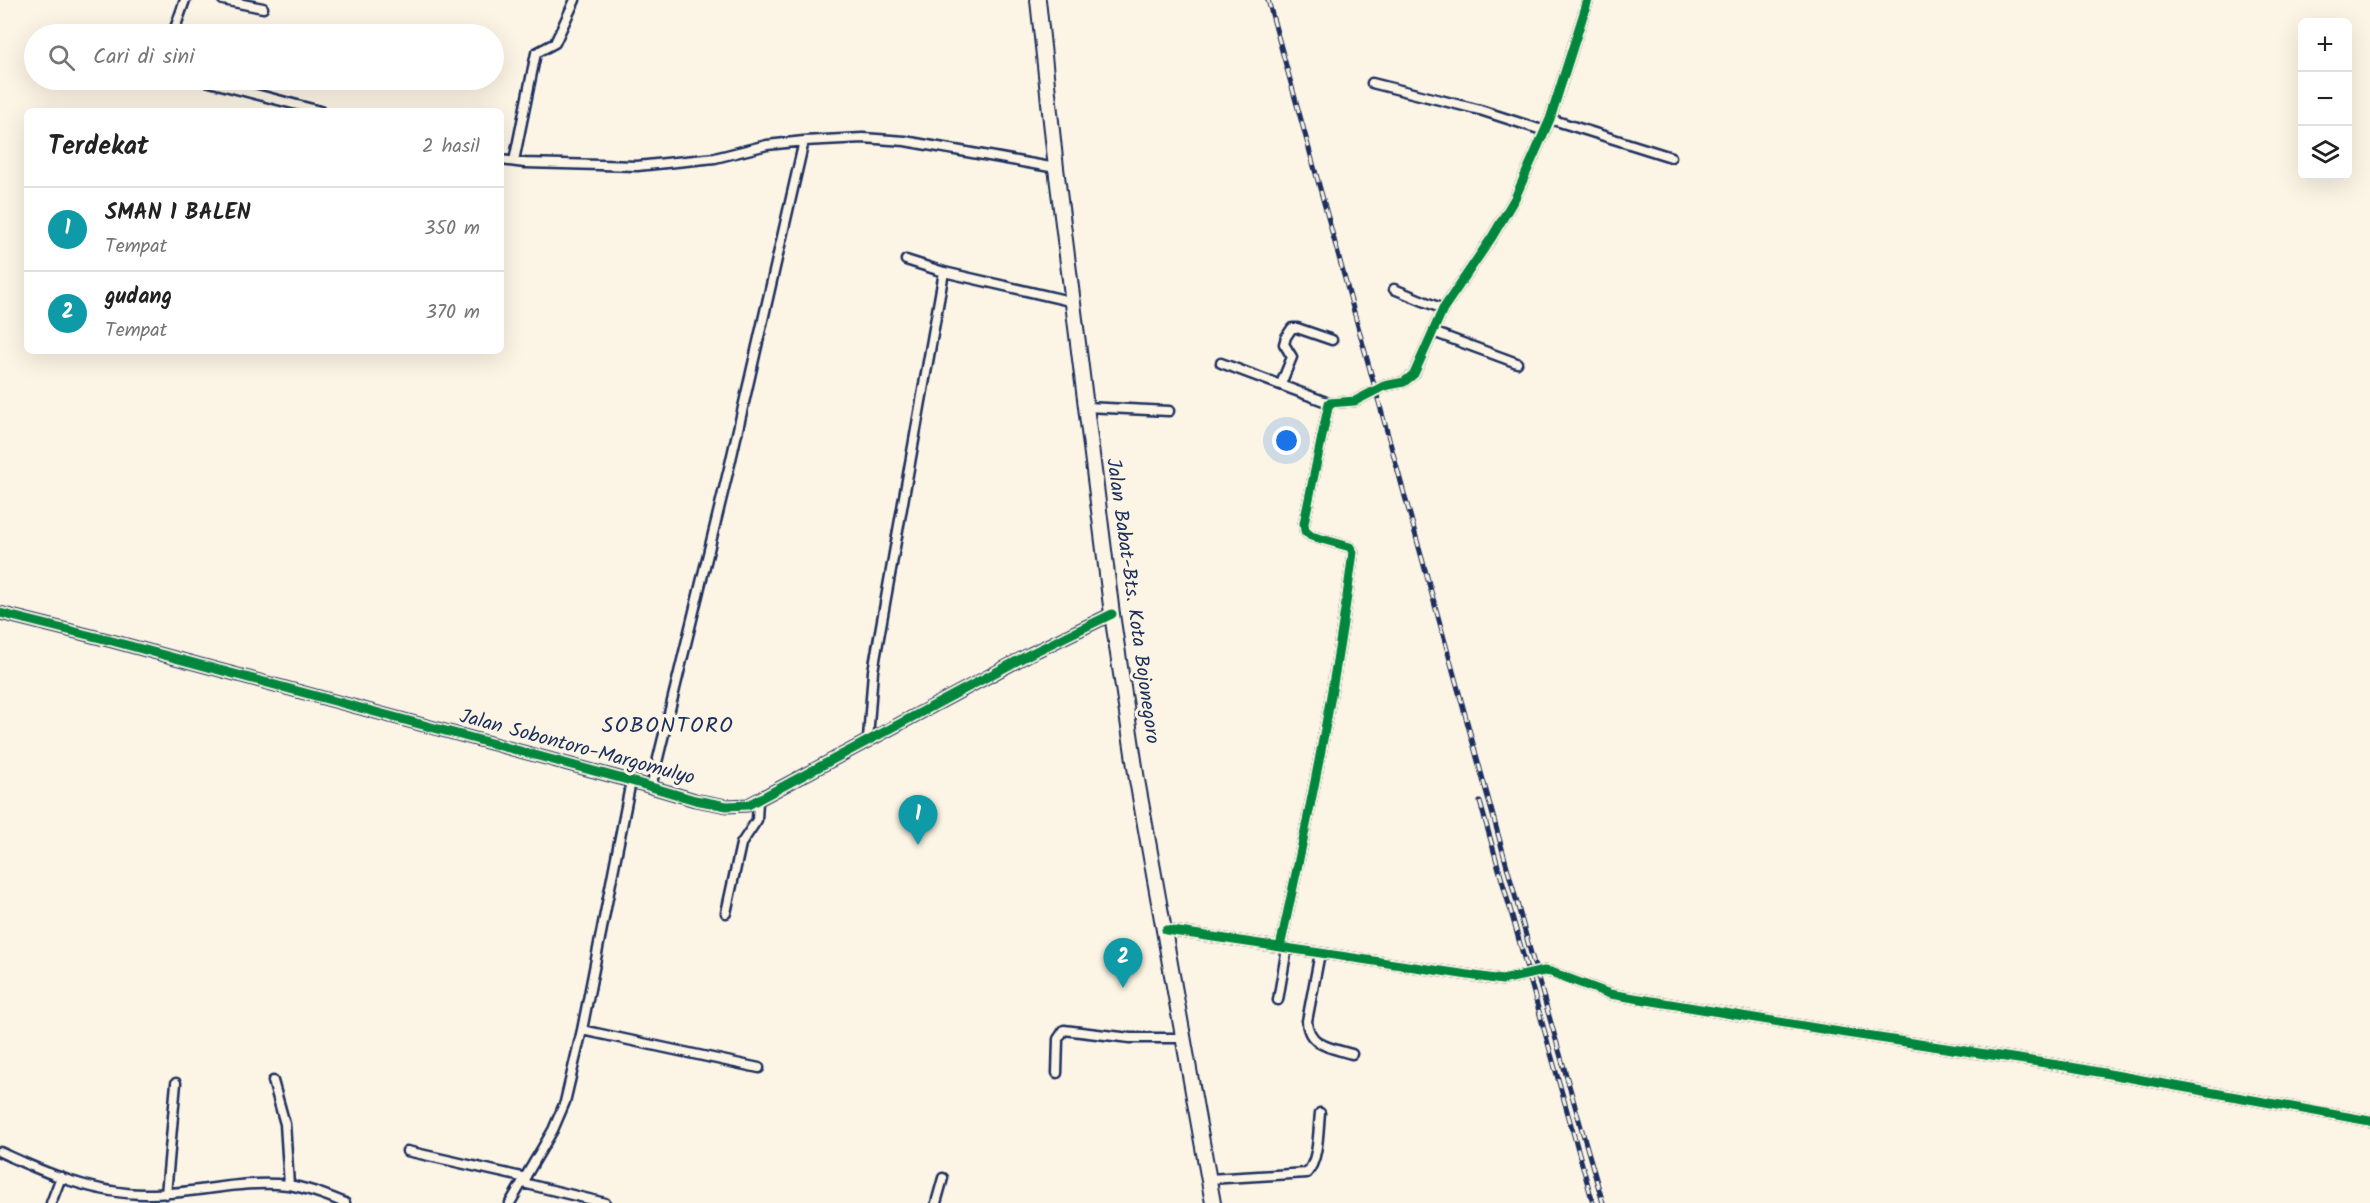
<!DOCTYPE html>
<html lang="id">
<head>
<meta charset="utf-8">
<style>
	:root { --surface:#fff; --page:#f6f6f6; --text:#222; --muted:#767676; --line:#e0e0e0; --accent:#1b2f5e }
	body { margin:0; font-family:Kalam,sans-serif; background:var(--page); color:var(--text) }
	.controls { position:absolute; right:18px; top:18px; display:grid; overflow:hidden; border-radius:9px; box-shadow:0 6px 24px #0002 }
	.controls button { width:54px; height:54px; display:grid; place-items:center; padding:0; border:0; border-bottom:2px solid var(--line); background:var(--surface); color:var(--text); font:30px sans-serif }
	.you { position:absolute; left:1287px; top:441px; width:21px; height:21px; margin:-15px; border:4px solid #fff; border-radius:50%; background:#1a73e8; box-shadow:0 0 0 9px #1a73e833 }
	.badge { display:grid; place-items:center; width:39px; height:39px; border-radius:50%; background:var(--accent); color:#fff; font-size:20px; font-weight:700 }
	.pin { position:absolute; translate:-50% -50px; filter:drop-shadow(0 2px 3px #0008) }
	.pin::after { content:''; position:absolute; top:32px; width:21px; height:18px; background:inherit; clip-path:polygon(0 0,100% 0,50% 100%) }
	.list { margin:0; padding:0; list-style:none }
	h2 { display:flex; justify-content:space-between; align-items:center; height:78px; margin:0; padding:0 24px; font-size:26px }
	h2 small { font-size:20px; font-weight:400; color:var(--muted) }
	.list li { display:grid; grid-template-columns:39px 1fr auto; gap:18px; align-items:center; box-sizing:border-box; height:84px; padding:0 24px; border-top:2px solid var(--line) }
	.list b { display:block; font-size:22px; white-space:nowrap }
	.list p { margin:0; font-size:20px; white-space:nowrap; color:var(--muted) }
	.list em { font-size:20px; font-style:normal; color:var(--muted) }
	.icon { flex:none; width:33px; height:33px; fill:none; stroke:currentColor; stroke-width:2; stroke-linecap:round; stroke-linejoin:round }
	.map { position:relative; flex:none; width:2370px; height:1203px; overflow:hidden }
	.search { position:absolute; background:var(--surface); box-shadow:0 6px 24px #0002; left:24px; top:24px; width:480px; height:66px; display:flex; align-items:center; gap:15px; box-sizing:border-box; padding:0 21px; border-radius:33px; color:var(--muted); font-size:22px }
	.panel { position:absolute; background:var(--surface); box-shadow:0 6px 24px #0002; left:24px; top:108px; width:480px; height:246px; border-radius:9px }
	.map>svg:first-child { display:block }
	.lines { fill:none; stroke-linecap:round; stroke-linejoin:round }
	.minor-casing { stroke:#1b2f5e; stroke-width:13 }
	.tertiary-casing { stroke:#1b2f5e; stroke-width:15 }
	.trunk-casing { stroke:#1b2f5e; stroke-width:18 }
	.minor { stroke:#fcf5e5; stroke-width:8 }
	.tertiary { stroke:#fcf5e5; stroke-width:10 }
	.trunk { stroke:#fcf5e5; stroke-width:14 }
	.rail-casing { stroke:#1b2f5e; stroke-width:5 }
	.rail { stroke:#fcf5e5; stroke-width:3; stroke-dasharray:9; stroke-linecap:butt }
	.cycleway-casing { stroke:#fcf5e5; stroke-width:13 }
	.cycleway { stroke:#00873e; stroke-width:9 }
	.labels { text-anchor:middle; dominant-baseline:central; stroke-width:6; stroke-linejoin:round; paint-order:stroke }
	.street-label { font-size:20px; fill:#1b2f5e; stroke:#fcf5e5 }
	.quarter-label { font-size:22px; letter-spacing:1.5px; fill:#1b2f5e; stroke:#fcf5e5 }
</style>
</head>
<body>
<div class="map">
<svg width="2370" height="1203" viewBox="0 0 2370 1203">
	<rect width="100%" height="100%" fill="#fcf5e5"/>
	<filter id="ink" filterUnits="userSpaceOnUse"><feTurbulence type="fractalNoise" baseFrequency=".0167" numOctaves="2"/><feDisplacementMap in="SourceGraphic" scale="12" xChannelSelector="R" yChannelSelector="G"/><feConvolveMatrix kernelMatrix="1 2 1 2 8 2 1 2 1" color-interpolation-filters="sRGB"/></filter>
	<g filter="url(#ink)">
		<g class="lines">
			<defs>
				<path id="minor" d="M 223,0 L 263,8
					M 173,34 L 185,0
					M 202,80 L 320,111
					M 1372,83 L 1480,110 L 1545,131
					M 1550,119 L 1671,157
					M 501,160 L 525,163 L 637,166 L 715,158 L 767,145 L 804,141 L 863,138 L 905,141 L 1056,168
					M 514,161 L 536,53 L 555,43 L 575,0
					M 906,260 L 944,272 L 1074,302
					M 1394,289 L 1443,309
					M 1433,332 L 1517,363
					M 1221,363 L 1329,403
					M 1281,384 L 1292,357 L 1284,344 L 1286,337 L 1292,328 L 1297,328 L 1332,340
					M 1086,407 L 1169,411
					M 868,739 L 873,671 L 944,272
					M 651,787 L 730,464 L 804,141
					M 726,913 L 741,844 L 757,820 L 758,801
					M 1166,930 L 1502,980 L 1544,971 L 1551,972 L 1610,994 L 1846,1033 L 2065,1066 L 2370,1121
					M 1280,947 C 1309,816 1336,685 1353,552 L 1350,547 L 1311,536 L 1305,531 L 1304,523 L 1329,403 L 1355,401 L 1384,386 L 1404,382 L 1414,374 L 1443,309 L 1492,237 L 1515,198 L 1550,119 L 1588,0
					M 1320,953 L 1307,1021 C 1308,1046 1332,1048 1352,1054
					M 1278,1000 L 1287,948
					M 582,1030 L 759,1068
					M 1057,1073 L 1058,1039 L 1064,1030 L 1130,1038 L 1184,1038
					M 273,1081 L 285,1124 L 289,1185
					M 407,1151 L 526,1178
					M 0,1152 C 45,1173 95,1194 145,1194 C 192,1195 241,1179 288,1185 C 308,1188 326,1195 345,1203
					M 1209,1179 L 1307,1173 C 1319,1159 1318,1131 1320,1113
					M 523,1183 L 605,1203
					M 166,1194 L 176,1083
					M 51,1203 L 61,1177
					M 510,1203 L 553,1130 L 565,1102 L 582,1030 L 631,781
					M 936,1203 L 943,1178"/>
				<path id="tertiary" d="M 0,613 L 112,641 L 631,781 L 695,800 L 727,806 L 748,805 L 1030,654 L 1112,614"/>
				<path id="trunk" d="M 1038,0 L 1056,168 L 1112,614 L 1137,780 L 1213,1203"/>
			</defs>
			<!-- minor casing -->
			<use href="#minor" class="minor-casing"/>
			<!-- tertiary casing -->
			<use href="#tertiary" class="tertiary-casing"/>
			<!-- trunk casing -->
			<use href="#trunk" class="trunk-casing"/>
			<!-- minor -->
			<use href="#minor" class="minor"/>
			<!-- tertiary -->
			<use href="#tertiary" class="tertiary"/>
			<!-- trunk -->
			<use href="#trunk" class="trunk"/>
			<defs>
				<path id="rail" d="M 1268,0 L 1530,950 L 1603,1203
					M 1480,802 L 1593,1203"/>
			</defs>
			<!-- rail casing -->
			<use href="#rail" class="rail-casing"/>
			<!-- rail -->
			<use href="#rail" class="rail"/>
			<defs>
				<path id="cycleway" d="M 0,613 L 112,641 L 631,781 L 695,800 L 727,806 L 748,805 L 1030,654 L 1112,614
					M 1166,930 L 1502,980 L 1544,971 L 1551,972 L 1610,994 L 1846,1033 L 2065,1066 L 2370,1121
					M 1280,947 C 1309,816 1336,685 1353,552 L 1350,547 L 1311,536 L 1305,531 L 1304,523 L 1329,403 L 1355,401 L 1384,386 L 1404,382 L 1414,374 L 1443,309 L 1492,237 L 1515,198 L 1550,119 L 1588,0"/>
			</defs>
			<!-- cycleway casing -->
			<use href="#cycleway" class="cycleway-casing"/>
			<!-- cycleway -->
			<use href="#cycleway" class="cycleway"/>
		</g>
	</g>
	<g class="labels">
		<!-- street labels -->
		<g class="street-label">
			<text transform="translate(1132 601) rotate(82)">Jalan Babat-Bts. Kota Bojonegoro</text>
			<text transform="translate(577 748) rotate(15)">Jalan Sobontoro-Margomulyo</text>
		</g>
		<!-- quarter labels -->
		<g class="quarter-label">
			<text x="668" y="726">SOBONTORO</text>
		</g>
	</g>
</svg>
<div class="controls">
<button>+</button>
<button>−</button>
<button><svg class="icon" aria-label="layers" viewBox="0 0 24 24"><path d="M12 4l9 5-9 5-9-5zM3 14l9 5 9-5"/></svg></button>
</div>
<div class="you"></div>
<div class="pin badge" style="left:918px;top:845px;background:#0f9aa8">1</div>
<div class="pin badge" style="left:1123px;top:988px;background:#0f9aa8">2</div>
<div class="search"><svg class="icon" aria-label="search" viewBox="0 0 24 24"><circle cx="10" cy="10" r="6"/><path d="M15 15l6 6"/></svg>Cari di sini</div>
<section class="panel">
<h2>Terdekat<small>2 hasil</small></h2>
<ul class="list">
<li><span class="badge" style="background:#0f9aa8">1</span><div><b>SMAN 1 BALEN</b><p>Tempat</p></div><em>350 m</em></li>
<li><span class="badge" style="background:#0f9aa8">2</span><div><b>gudang</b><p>Tempat</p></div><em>370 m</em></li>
</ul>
</section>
</div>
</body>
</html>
